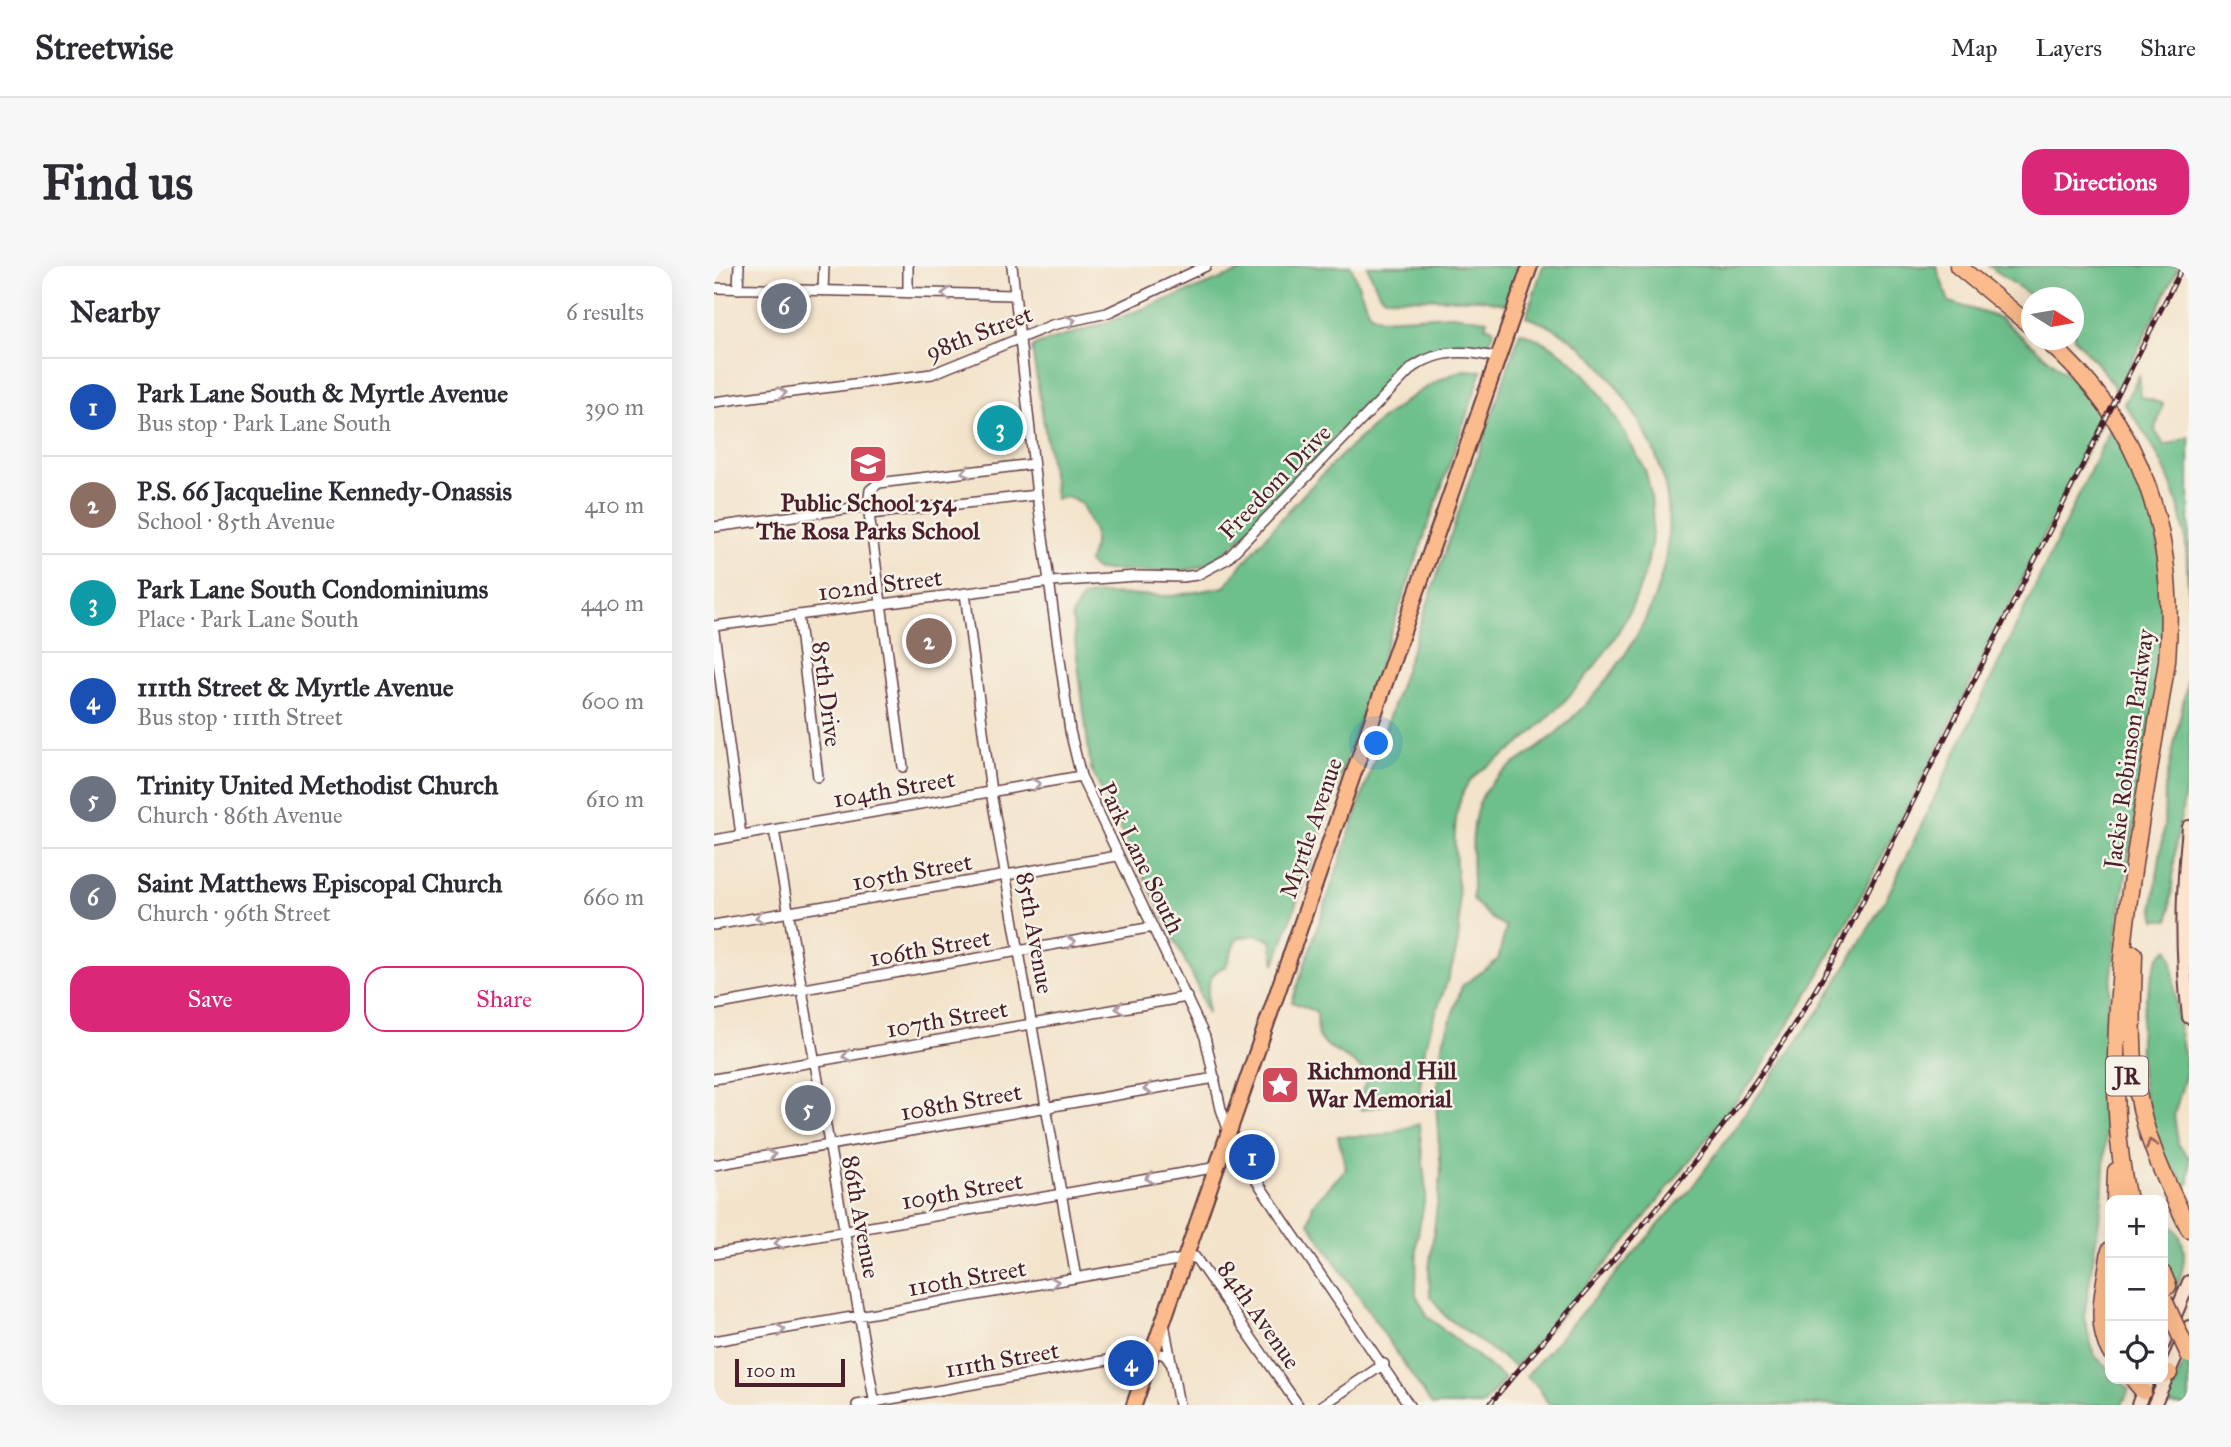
<!DOCTYPE html>
<html lang="en">
<head>
<meta charset="utf-8">
<style>
	:root { --surface:#fff; --page:#f7f7f7; --text:#2b2b33; --muted:#7c7c81; --line:#e1e1e2; --accent:#db2777 }
	body { margin:0; font-family:"IM FELL Great Primer",serif; background:var(--page); color:var(--text) }
	.controls { position:absolute; right:21px; bottom:21px; display:grid; overflow:hidden; border-radius:14px; box-shadow:0 7px 28px #0002 }
	.controls button { width:63px; height:63px; display:grid; place-items:center; padding:0; border:0; border-bottom:2px solid var(--line); background:var(--surface); color:var(--text); font:35px sans-serif }
	.compass { position:absolute; left:1307px; top:21px; width:63px; height:63px; border-radius:50%; background:var(--surface); box-shadow:0 7px 28px #0002; rotate:101deg }
	.scale { position:absolute; left:21px; bottom:18px; width:110px; box-sizing:border-box; padding-left:7px; border:4px solid #4a1f2b; border-top:0; font-size:19px; line-height:24px; white-space:nowrap; color:#4a1f2b; -webkit-text-stroke:5px #f7f3e8; paint-order:stroke }
	.you { position:absolute; left:663px; top:478px; width:24px; height:24px; margin:-18px; border:5px solid #fff; border-radius:50%; background:#1a73e8; box-shadow:0 0 0 10px #1a73e833 }
	.badge { display:grid; place-items:center; width:46px; height:46px; border-radius:50%; background:var(--accent); color:#fff; font-size:23px; font-weight:700 }
	.pin { position:absolute; translate:-50% -50%; border:4px solid #fff; box-shadow:0 2px 7px #0006 }
	.list { margin:0; padding:0; list-style:none }
	h2 { display:flex; justify-content:space-between; align-items:center; height:91px; margin:0; padding:0 28px; font-size:30px }
	h2 small { font-size:23px; font-weight:400; color:var(--muted) }
	.list li { display:grid; grid-template-columns:46px 1fr auto; gap:21px; align-items:center; box-sizing:border-box; height:98px; padding:0 28px; border-top:2px solid var(--line) }
	.list b { display:block; font-size:26px; white-space:nowrap }
	.list p { margin:0; font-size:23px; white-space:nowrap; color:var(--muted) }
	.list em { font-size:23px; font-style:normal; color:var(--muted) }
	.actions { display:flex; gap:14px; padding:21px 28px }
	.actions a { flex:1; padding:16px 0; border:2px solid var(--accent); border-radius:21px; text-align:center; font-size:24px; color:var(--accent) }
	.actions .main { background:var(--accent); color:#fff }
	.icon { flex:none; width:38px; height:38px; fill:none; stroke:currentColor; stroke-width:2; stroke-linecap:round; stroke-linejoin:round }
	.map { position:relative; flex:none; width:1475px; height:1139px; overflow:hidden; border-radius:21px }
	header { display:flex; align-items:center; gap:42px; box-sizing:border-box; height:98px; padding:0 35px; background:var(--surface); border-bottom:2px solid var(--line) }
	header strong { font-size:33px }
	nav { display:flex; gap:38px; margin-inline-start:auto; font-size:24px }
	.intro { display:flex; align-items:center; justify-content:space-between; box-sizing:border-box; height:168px; padding:0 42px }
	h1 { margin:0; font-size:49px }
	.button { padding:18px 32px; border-radius:21px; background:var(--accent); color:#fff; font-size:24px; font-weight:700 }
	main { display:flex; gap:42px; padding:0 42px }
	aside { flex:1; background:var(--surface); border-radius:21px; box-shadow:0 7px 28px #0002 }
	.map>svg:first-child { display:block }
	.forest { fill:#6ec08b; stroke:#5c705b; stroke-width:2 }
	.lines { fill:none; stroke-linecap:round; stroke-linejoin:round }
	.minor-casing { stroke:#633c43; stroke-width:12 }
	.secondary-casing { stroke:#633c43; stroke-width:16 }
	.primary-casing { stroke:#633c43; stroke-width:18 }
	.motorway-casing { stroke:#633c43; stroke-width:19 }
	.minor { stroke:#fff; stroke-width:9 }
	.secondary { stroke:#fde4d1; stroke-width:12 }
	.primary { stroke:#fbbb8c; stroke-width:14 }
	.motorway { stroke:#fbbb8c; stroke-width:16 }
	.rail-casing { stroke:#4a1f2b; stroke-width:5 }
	.rail { stroke:#f7f3e8; stroke-width:2.5; stroke-dasharray:8; stroke-linecap:butt }
	.motorway-bridge-casing { stroke:#633c43; stroke-width:19; stroke-linecap:butt }
	.motorway-bridge { stroke:#fbbb8c; stroke-width:16 }
	.oneway { stroke:#ae9aa0 }
	.oneway2 { stroke:#9a6557 }
	.labels { text-anchor:middle; dominant-baseline:central; stroke-width:5; stroke-linejoin:round; paint-order:stroke }
	.shield { fill:#f7f3e8; stroke:#7e5f64; stroke-width:2 }
	.shield-label { font-size:23px; font-weight:bold; fill:#4a1f2b }
	.street-label { font-size:24px; fill:#4a1f2b; stroke:#f7f3e8 }
	.poi-label { font-size:24px; font-weight:bold; fill:#4a1f2b; stroke:#f7f3e8 }
</style>
</head>
<body>
<header>
<strong>Streetwise</strong>
<nav><a>Map</a><a>Layers</a><a>Share</a></nav>
</header>
<div class="intro"><h1>Find us</h1><a class="button">Directions</a></div>
<main>
<aside>
<h2>Nearby<small>6 results</small></h2>
<ul class="list">
<li><span class="badge" style="background:#1a4fb4">1</span><div><b>Park Lane South &amp; Myrtle Avenue</b><p>Bus stop · Park Lane South</p></div><em>390 m</em></li>
<li><span class="badge" style="background:#8d6e63">2</span><div><b>P.S. 66 Jacqueline Kennedy-Onassis</b><p>School · 85th Avenue</p></div><em>410 m</em></li>
<li><span class="badge" style="background:#0f9aa8">3</span><div><b>Park Lane South Condominiums</b><p>Place · Park Lane South</p></div><em>440 m</em></li>
<li><span class="badge" style="background:#1a4fb4">4</span><div><b>111th Street &amp; Myrtle Avenue</b><p>Bus stop · 111th Street</p></div><em>600 m</em></li>
<li><span class="badge" style="background:#6b7280">5</span><div><b>Trinity United Methodist Church</b><p>Church · 86th Avenue</p></div><em>610 m</em></li>
<li><span class="badge" style="background:#6b7280">6</span><div><b>Saint Matthews Episcopal Church</b><p>Church · 96th Street</p></div><em>660 m</em></li>
</ul>
<div class="actions"><a class="main">Save</a><a>Share</a></div>
</aside>
<div class="map">
<svg width="1475" height="1139" viewBox="0 0 1475 1139">
	<rect width="100%" height="100%" fill="#f7f3e8"/>
	<filter id="ink" filterUnits="userSpaceOnUse"><feTurbulence type="fractalNoise" baseFrequency=".0143" numOctaves="2"/><feDisplacementMap in="SourceGraphic" scale="14" xChannelSelector="R" yChannelSelector="G"/><feConvolveMatrix kernelMatrix="1 2 1 2 8 2 1 2 1" color-interpolation-filters="sRGB"/></filter>
	<filter id="wash" filterUnits="userSpaceOnUse"><feTurbulence type="fractalNoise" baseFrequency=".00686" numOctaves="4" result="noise"/><feDisplacementMap in="SourceGraphic" scale="28" xChannelSelector="R" yChannelSelector="G"/><feGaussianBlur stdDeviation="1.57" result="paint"/><feColorMatrix in="noise" values="0 0 0 0 0 0 0 0 0 0 0 0 0 0 0 0 0 1.4 0 .05"/><feComposite in="paint" operator="in"/></filter>
	<g filter="url(#wash)">
		<rect width="100%" height="100%" fill="#f3e3ca"/>
		<!-- forest -->
		<path class="forest" d="M 541,0 L 637,0 L 655,47 L 667,53 L 739,49 L 773,54 L 771,60 L 780,63 L 774,83 C 739,77 715,87 686,105 L 525,274 C 516,281 506,292 495,297 C 464,313 419,303 383,304 L 374,297 L 380,280 L 380,265 L 367,237 L 353,231 L 342,233 L 318,83 L 322,79 L 389,58 Z
			M 653,0 L 805,0 L 791,38 L 767,33 L 671,32 L 665,27 Z
			M 829,0 L 1222,0 L 1235,36 L 1286,52 L 1369,122 L 1390,150 L 1197,536 L 1105,709 L 1045,806 L 913,974 L 801,1101 L 731,1050 L 716,1029 L 715,1004 L 727,907 L 722,838 L 728,779 L 748,720 L 784,694 L 792,661 L 777,652 L 759,634 C 760,602 753,559 769,529 C 781,505 813,492 833,475 C 925,398 995,276 928,161 C 899,110 871,70 812,51 Z
			M 1275,0 L 1465,0 L 1403,126 L 1392,108 L 1360,72 L 1360,32 L 1319,31 Z
			M 806,66 C 862,85 884,121 912,170 C 918,182 928,195 932,207 C 963,315 880,414 804,479 C 785,496 756,504 747,531 C 732,575 749,622 745,667 C 741,704 723,738 713,774 C 708,792 707,812 705,831 L 647,844 L 645,833 L 654,811 C 638,789 622,791 604,771 L 603,746 L 578,736 Z
			M 750,104 L 768,105 L 561,698 L 557,674 L 542,669 L 523,672 L 512,700 C 490,707 494,727 493,748 L 482,717 L 377,503 L 358,349 L 369,331 L 384,328 L 458,330 L 510,321 C 563,255 669,129 750,104 Z
			M 1425,110 L 1427,131 L 1449,138 L 1441,165 L 1451,180 L 1475,171 L 1475,338 C 1473,314 1474,287 1470,263 C 1461,216 1439,175 1410,138 Z
			M 1398,159 L 1428,225 L 1443,269 L 1451,334 L 1449,394 L 1405,650 L 1393,749 L 1393,849 L 1388,935 L 1370,1051 L 1380,1089 L 1396,1105 L 1396,1113 L 1404,1113 L 1415,1123 L 1408,1139 L 835,1139 L 825,1122 L 812,1110 L 979,920 L 1108,741 L 1175,627 Z
			M 1475,344 L 1475,507 L 1462,576 L 1455,654 L 1442,654 L 1439,640 L 1450,562 L 1451,521 L 1472,423 Z
			M 1454,682 L 1458,693 L 1463,751 L 1473,804 L 1460,849 L 1464,878 L 1475,891 L 1475,918 L 1471,919 L 1462,905 L 1450,899 C 1428,831 1415,785 1437,714 C 1441,701 1442,690 1454,682 Z
			M 705,858 L 712,927 L 703,973 L 702,1029 L 714,1051 L 791,1113 L 769,1139 L 718,1139 L 595,957 L 599,938 L 632,903 L 624,870 L 665,870 Z
			M 1450,953 C 1475,971 1474,994 1461,1025 L 1449,992 Z
			M 1471,1095 L 1475,1101 L 1475,1139 L 1452,1139 Z"/>
	</g>
	<g filter="url(#ink)">
		<g class="lines">
			<defs>
				<path id="minor" d="M 298,0 L 323,229 L 356,465 L 367,510 L 491,771 L 507,843 L 521,883 L 695,1139
					M 0,22 L 300,29
					M 24,23 L 25,0
					M 109,25 L 110,0
					M 194,27 L 194,0
					M 0,136 L 218,108 L 338,59 L 393,47 L 492,0
					M 156,248 L 323,229
					M 0,261 L 154,240
					M 251,327 L 277,526 L 362,1012
					M 84,349 L 104,511
					M 0,360 L 337,316 L 423,310 L 468,311 L 483,309 L 513,293 L 699,101 C 726,83 753,84 784,92
					M 0,366 L 27,569
					M 189,501 L 154,240 L 156,224 L 165,217 L 319,198
					M 60,564 L 161,1139
					M 0,574 L 367,510
					M 0,659 L 403,590
					M 0,739 L 439,661
					M 0,813 L 473,731
					M 0,899 L 501,812
					M 0,988 L 504,901
					M 450,1057 L 465,1139
					M 0,1075 L 481,991 L 584,1139
					M 143,1139 L 439,1086 L 451,1089 L 458,1099
					M 609,1139 L 670,1098"/>
				<path id="secondary" d="M 1475,561 C 1468,630 1467,682 1475,751
					M 1449,1078 L 1475,1016
					M 1424,1139 L 1434,1113
					M 1440,1139 L 1475,1061"/>
				<path id="primary" d="M 420,1139 L 816,0"/>
				<path id="motorway" d="M 1244,0 L 1318,61
					M 1332,74 C 1430,159 1463,268 1453,395 C 1428,558 1379,773 1414,934
					M 1420,688 C 1419,734 1416,782 1424,827 C 1432,876 1454,919 1475,963
					M 1401,934 L 1402,905
					M 1396,984 C 1392,1016 1379,1055 1396,1086
					M 1449,1008 L 1454,1020
					M 1449,1108 L 1455,1107
					M 1419,1113 L 1429,1125"/>
			</defs>
			<!-- minor casing -->
			<use href="#minor" class="minor-casing"/>
			<!-- secondary casing -->
			<use href="#secondary" class="secondary-casing"/>
			<!-- primary casing -->
			<use href="#primary" class="primary-casing"/>
			<!-- motorway casing -->
			<use href="#motorway" class="motorway-casing"/>
			<!-- minor -->
			<use href="#minor" class="minor"/>
			<!-- secondary -->
			<use href="#secondary" class="secondary"/>
			<!-- primary -->
			<use href="#primary" class="primary"/>
			<!-- motorway -->
			<use href="#motorway" class="motorway"/>
			<defs>
				<path id="rail" d="M 775,1139 C 896,994 1031,855 1122,688 L 1469,0"/>
			</defs>
			<!-- rail casing -->
			<use href="#rail" class="rail-casing"/>
			<!-- rail -->
			<use href="#rail" class="rail"/>
			<defs>
				<path id="motorway-bridge" d="M 1450,1034 L 1475,1089"/>
			</defs>
			<!-- motorway-bridge casing -->
			<use href="#motorway-bridge" class="motorway-bridge-casing"/>
			<!-- motorway-bridge -->
			<use href="#motorway-bridge" class="motorway-bridge"/>
		</g>
		<!-- one-way arrows -->
		<defs><path id="oneway-chevron" d="M-2-3.5L2.5 0L-2 3.5" fill="none" stroke-width="1.6" stroke-linecap="round" stroke-linejoin="round" transform="scale(1.75)"/></defs>
		<g class="oneway">
			<use href="#oneway-chevron" transform="translate(232 28) rotate(-179)"/>
			<use href="#oneway-chevron" transform="translate(357 55) rotate(-14)"/>
			<use href="#oneway-chevron" transform="translate(68 127) rotate(-7)"/>
			<use href="#oneway-chevron" transform="translate(252 206) rotate(173)"/>
			<use href="#oneway-chevron" transform="translate(322 518) rotate(-10)"/>
			<use href="#oneway-chevron" transform="translate(46 651) rotate(170)"/>
			<use href="#oneway-chevron" transform="translate(357 676) rotate(-10)"/>
			<use href="#oneway-chevron" transform="translate(406 742) rotate(170)"/>
			<use href="#oneway-chevron" transform="translate(133 790) rotate(170)"/>
			<use href="#oneway-chevron" transform="translate(434 823) rotate(170)"/>
			<use href="#oneway-chevron" transform="translate(57 889) rotate(-10)"/>
			<use href="#oneway-chevron" transform="translate(436 912) rotate(170)"/>
			<use href="#oneway-chevron" transform="translate(65 977) rotate(170)"/>
			<use href="#oneway-chevron" transform="translate(340 1016) rotate(-10)"/>
			<use href="#oneway-chevron" transform="translate(67 1064) rotate(-10)"/>
		</g>
		<use class="oneway2" href="#oneway-chevron" transform="translate(1437 878) rotate(-109)"/>
	</g>
	<!-- icons -->
	<defs>
		<symbol id="school-square" viewBox="-11 -11 22 22"><rect x="-9" y="-9" width="18" height="18" rx="4" fill="#d1495b" stroke="#f7f3e8"/><path d="M0-5L7-2L0 1L-7-2ZM-4 1L0 2.5L4 1V4Q0 6-4 4Z" fill="#fff"/></symbol>
		<symbol id="sight-square" viewBox="-11 -11 22 22"><rect x="-9" y="-9" width="18" height="18" rx="4" fill="#d1495b" stroke="#f7f3e8"/><path d="M0-6L1.8-2.2L6-1.7L2.9 1.2L3.7 5.4L0 3.3L-3.7 5.4L-2.9 1.2L-6-1.7L-1.8-2.2Z" fill="#fff"/></symbol>
	</defs>
	<g fill-rule="evenodd">
		<use href="#school-square" x="132" y="176" width="44" height="44"/>
		<use href="#sight-square" x="544" y="797" width="44" height="44"/>
	</g>
	<g class="labels">
		<!-- shield labels -->
		<rect class="shield" x="1392" y="790.5" width="42" height="39" rx="5"/>
		<g class="shield-label">
			<text x="1413" y="810">JR</text>
		</g>
		<!-- street labels -->
		<g class="street-label">
			<text transform="translate(265 67) rotate(-21)">98th Street</text>
			<text transform="translate(561 216) rotate(-46)">Freedom Drive</text>
			<text transform="translate(166 319) rotate(-7)">102nd Street</text>
			<text transform="translate(113 428) rotate(83)">85th Drive</text>
			<text transform="translate(1415 483) rotate(-82)">Jackie Robinson Parkway</text>
			<text transform="translate(180 523) rotate(-10)">104th Street</text>
			<text transform="translate(597 562) rotate(-71)">Myrtle Avenue</text>
			<text transform="translate(427 592) rotate(64)">Park Lane South</text>
			<text transform="translate(198 606) rotate(-10)">105th Street</text>
			<text transform="translate(321 667) rotate(80)">85th Avenue</text>
			<text transform="translate(216 682) rotate(-10)">106th Street</text>
			<text transform="translate(233 753) rotate(-10)">107th Street</text>
			<text transform="translate(247 836) rotate(-10)">108th Street</text>
			<text transform="translate(248 925) rotate(-10)">109th Street</text>
			<text transform="translate(147 951) rotate(80)">86th Avenue</text>
			<text transform="translate(253 1012) rotate(-10)">110th Street</text>
			<text transform="translate(545 1049) rotate(55)">84th Avenue</text>
			<text transform="translate(288 1094) rotate(-10)">111th Street</text>
		</g>
		<!-- poi labels -->
		<g class="poi-label">
			<text x="154" y="237">Public School 254<tspan x="154" dy="28">The Rosa Parks School</tspan></text>
			<text x="593" y="805" text-anchor="start">Richmond Hill<tspan x="593" dy="28">War Memorial</tspan></text>
		</g>
	</g>
</svg>
<div class="controls">
<button>+</button>
<button>−</button>
<button><svg class="icon" aria-label="locate" viewBox="0 0 24 24"><circle cx="12" cy="12" r="6"/><path d="M12 2v4M12 18v4M2 12h4M18 12h4"/></svg></button>
</div>
<svg class="compass" viewBox="-18 -18 36 36"><path d="M0-13l5 13h-10z" fill="#e53935"/><path d="M0 13l5-13h-10z" fill="#7c7c81"/></svg>
<div class="scale">100 m</div>
<div class="you"></div>
<div class="pin badge" style="left:538px;top:891px;background:#1a4fb4">1</div>
<div class="pin badge" style="left:215px;top:375px;background:#8d6e63">2</div>
<div class="pin badge" style="left:286px;top:162px;background:#0f9aa8">3</div>
<div class="pin badge" style="left:417px;top:1097px;background:#1a4fb4">4</div>
<div class="pin badge" style="left:94px;top:842px;background:#6b7280">5</div>
<div class="pin badge" style="left:70px;top:40px;background:#6b7280">6</div>
</div>
</main>
</body>
</html>
